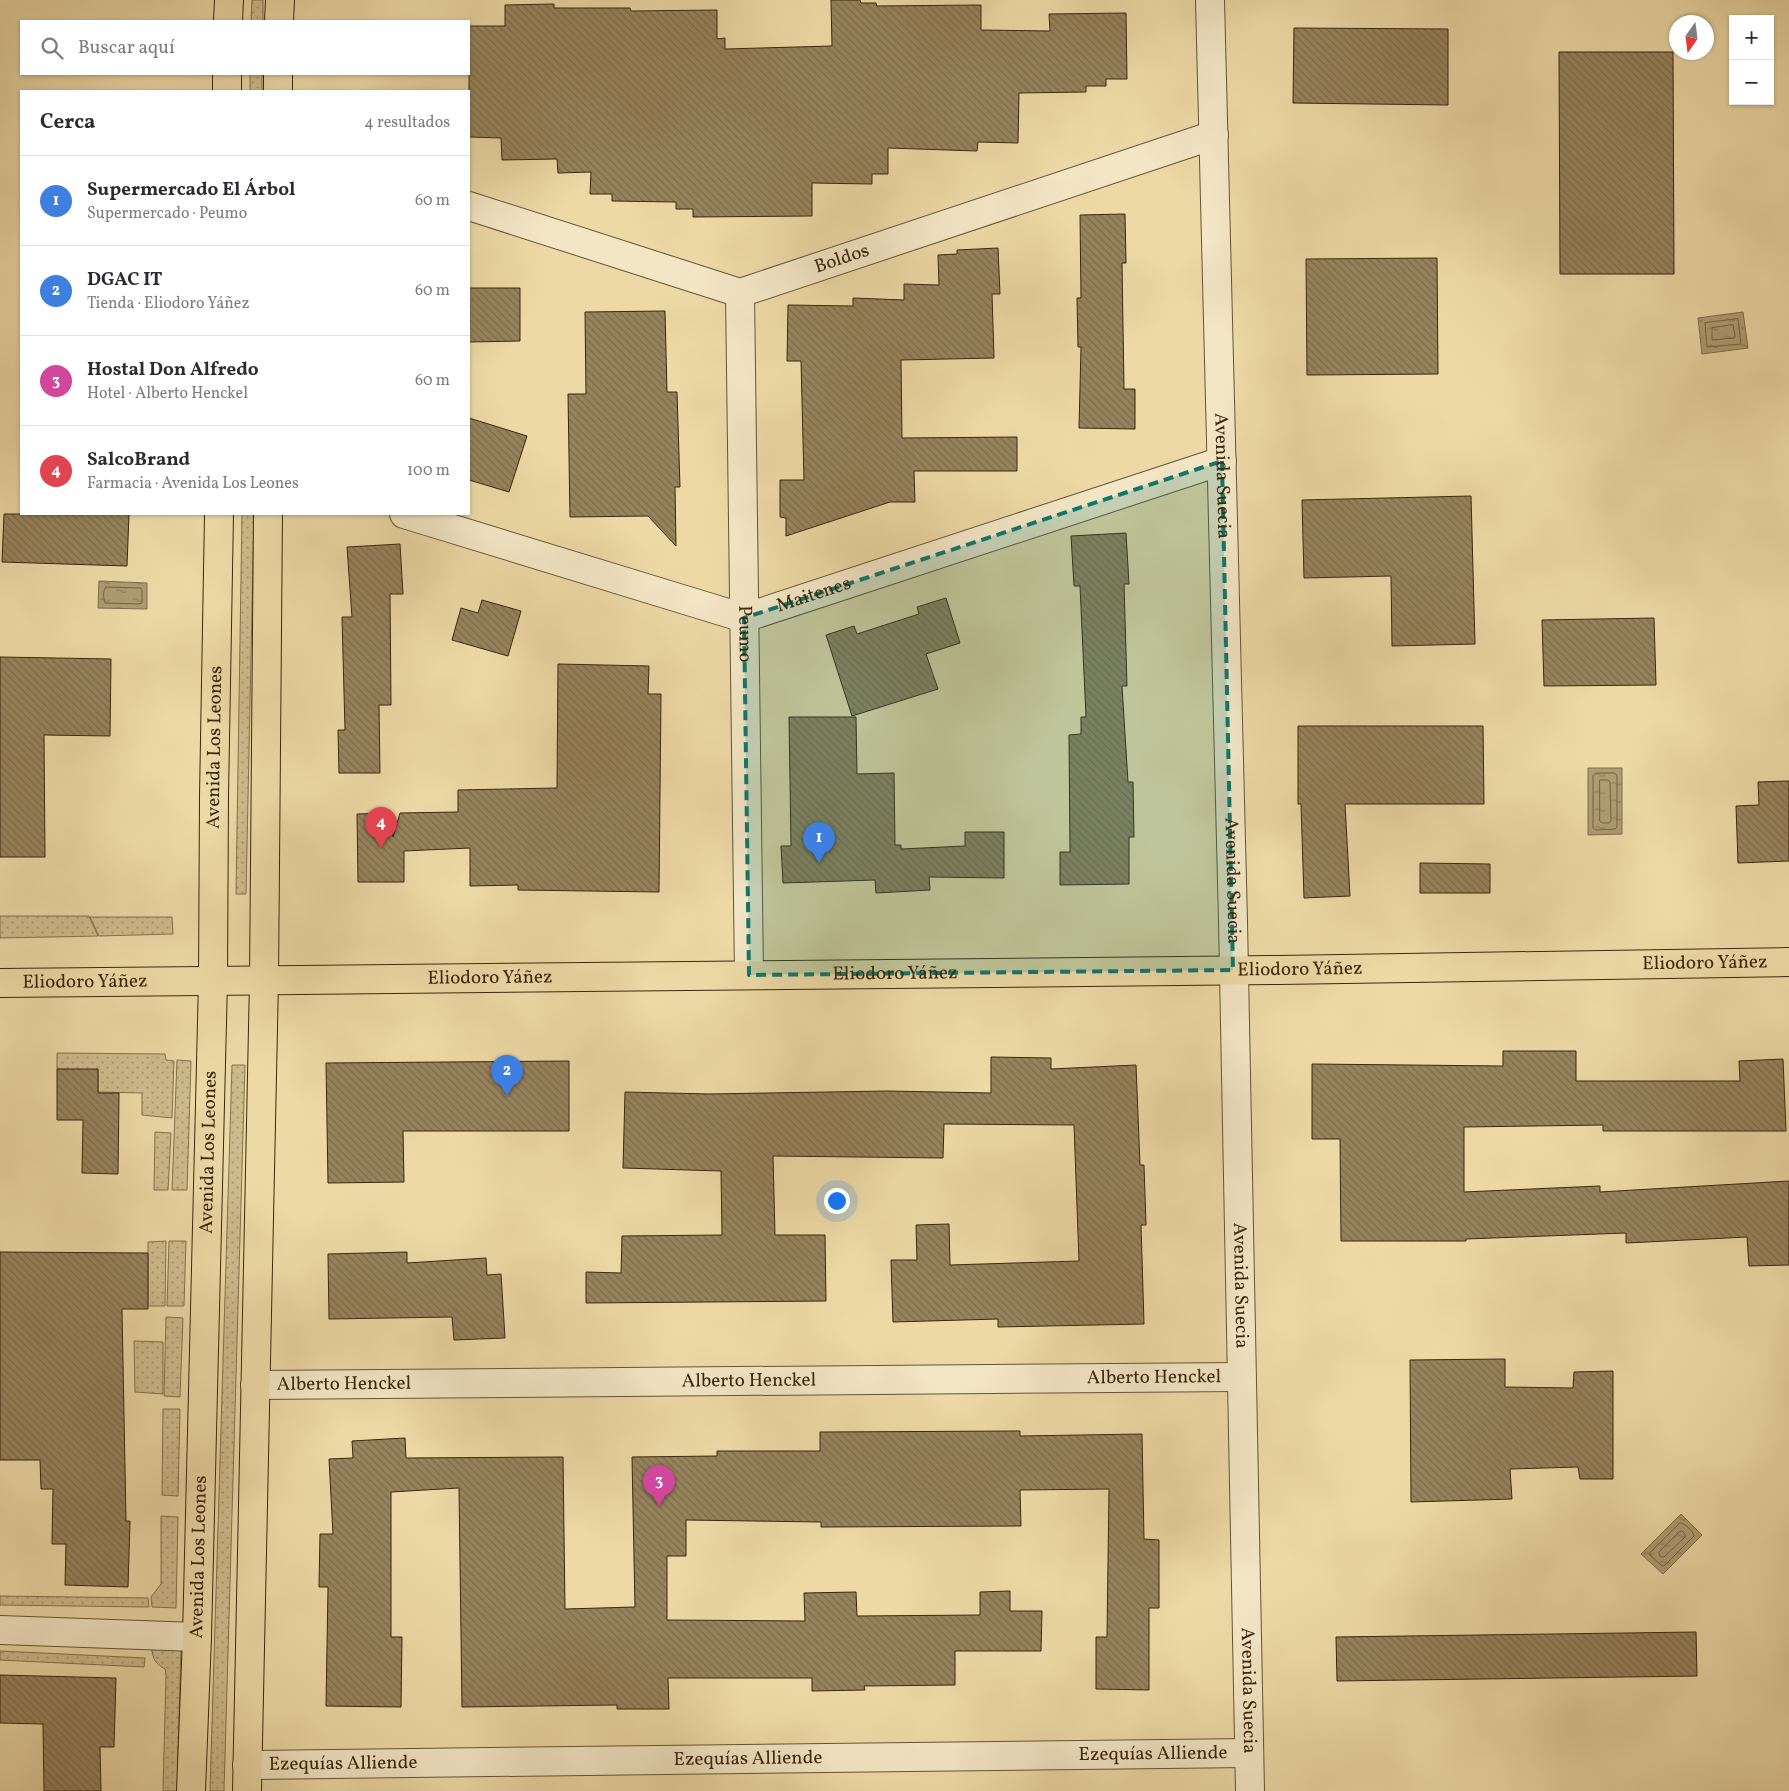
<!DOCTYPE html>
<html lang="es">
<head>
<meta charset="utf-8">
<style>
	:root { --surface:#fff; --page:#f7f7f7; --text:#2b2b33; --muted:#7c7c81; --line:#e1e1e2; --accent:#8f2418 }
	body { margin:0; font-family:Vollkorn,serif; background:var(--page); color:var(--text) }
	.controls { position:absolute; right:15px; top:15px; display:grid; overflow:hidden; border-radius:0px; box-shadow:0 1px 4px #0004 }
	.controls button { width:45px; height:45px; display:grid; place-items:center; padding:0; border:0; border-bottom:1px solid var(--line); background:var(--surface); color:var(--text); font:25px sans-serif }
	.compass { position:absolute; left:1669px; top:15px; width:45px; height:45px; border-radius:50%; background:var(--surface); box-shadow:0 1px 4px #0004; rotate:194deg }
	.you { position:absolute; left:836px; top:1200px; width:18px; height:18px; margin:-12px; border:4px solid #fff; border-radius:50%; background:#1a73e8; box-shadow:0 0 0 8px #1a73e833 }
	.badge { display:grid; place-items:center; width:32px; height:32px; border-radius:50%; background:var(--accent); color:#fff; font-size:16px; font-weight:700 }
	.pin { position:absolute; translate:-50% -41px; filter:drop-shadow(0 1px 2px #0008) }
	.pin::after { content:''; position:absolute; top:26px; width:18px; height:15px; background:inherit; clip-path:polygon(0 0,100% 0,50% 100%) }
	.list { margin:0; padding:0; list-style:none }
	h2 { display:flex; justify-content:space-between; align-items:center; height:65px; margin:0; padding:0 20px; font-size:21px }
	h2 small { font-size:16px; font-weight:400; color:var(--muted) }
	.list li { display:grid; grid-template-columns:32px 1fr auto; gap:15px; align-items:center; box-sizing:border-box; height:90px; padding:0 20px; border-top:1px solid var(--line) }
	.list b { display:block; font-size:19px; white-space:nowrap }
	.list p { margin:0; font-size:16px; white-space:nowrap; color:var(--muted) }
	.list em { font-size:16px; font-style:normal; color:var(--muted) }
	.icon { flex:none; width:28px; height:28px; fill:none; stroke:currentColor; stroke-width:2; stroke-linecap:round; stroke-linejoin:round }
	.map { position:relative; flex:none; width:1789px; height:1791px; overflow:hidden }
	.search { position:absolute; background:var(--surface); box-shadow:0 1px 4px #0004; left:20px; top:20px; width:450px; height:55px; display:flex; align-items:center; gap:12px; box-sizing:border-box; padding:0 18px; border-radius:0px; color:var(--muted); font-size:19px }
	.panel { position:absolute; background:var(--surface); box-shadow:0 1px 4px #0004; left:20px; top:90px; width:450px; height:425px; border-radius:0px }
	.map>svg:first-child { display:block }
	.green { fill:url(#green-dots); stroke:#84714c }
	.water { fill:url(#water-ripples); stroke:#806d4a }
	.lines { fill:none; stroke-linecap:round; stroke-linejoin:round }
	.shore { stroke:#746240; stroke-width:1 }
	.building { fill:url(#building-back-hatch); stroke:#3a270d }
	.minor-casing { stroke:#665433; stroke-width:30 }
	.major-casing { stroke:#3a270d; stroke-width:30 }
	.minor { stroke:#f3e6c5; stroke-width:28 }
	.major { stroke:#ecd9a6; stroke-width:28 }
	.marked { fill:#0f766e; fill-opacity:0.2; stroke:#0f766e; stroke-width:4; stroke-dasharray:10 6; stroke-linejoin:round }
	.labels { text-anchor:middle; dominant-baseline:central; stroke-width:4; stroke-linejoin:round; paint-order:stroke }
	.street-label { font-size:19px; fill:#3a270d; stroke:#f3e6c5 }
</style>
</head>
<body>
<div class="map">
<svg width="1789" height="1791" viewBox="0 0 1789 1791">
	<defs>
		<pattern id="green-dots" width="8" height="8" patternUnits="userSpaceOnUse" patternTransform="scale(1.25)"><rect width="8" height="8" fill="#cebb8c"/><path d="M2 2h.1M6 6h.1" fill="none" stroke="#a89871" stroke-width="1.8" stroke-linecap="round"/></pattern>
		<pattern id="water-ripples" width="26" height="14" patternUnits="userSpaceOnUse" patternTransform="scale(1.25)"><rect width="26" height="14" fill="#af9c72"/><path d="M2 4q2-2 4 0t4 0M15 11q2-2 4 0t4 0" fill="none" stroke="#8f7f5c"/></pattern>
		<pattern id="building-back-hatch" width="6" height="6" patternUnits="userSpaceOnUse" patternTransform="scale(1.25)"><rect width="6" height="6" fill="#97845d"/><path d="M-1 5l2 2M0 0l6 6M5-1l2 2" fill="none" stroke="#7c6c4b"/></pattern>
	</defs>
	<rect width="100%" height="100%" fill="#ecd9a6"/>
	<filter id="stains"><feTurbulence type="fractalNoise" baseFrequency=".004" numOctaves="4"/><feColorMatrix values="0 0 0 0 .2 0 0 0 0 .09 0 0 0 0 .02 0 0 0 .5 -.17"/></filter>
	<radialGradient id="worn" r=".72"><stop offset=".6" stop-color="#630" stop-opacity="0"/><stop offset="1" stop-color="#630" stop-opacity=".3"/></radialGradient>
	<!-- green -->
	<path class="green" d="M 252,0 L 263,0 L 263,21 L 251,21 Z
		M 250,74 L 262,74 L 262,91 L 250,91 Z
		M 242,514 L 254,514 L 246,894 L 236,894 Z
		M 0,916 L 89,916 L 98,936 L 0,938 Z
		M 90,917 L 172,917 L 173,934 L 99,936 Z
		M 57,1053 L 165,1054 L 166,1060 L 174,1061 L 172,1118 L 142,1115 L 142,1093 L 98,1092 L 98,1070 L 57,1069 Z
		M 177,1060 L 191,1061 L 187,1190 L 172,1190 Z
		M 232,1065 L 245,1065 L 224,1791 L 210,1791 Z
		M 155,1132 L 171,1133 L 168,1190 L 154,1190 Z
		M 166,1241 L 165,1306 L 148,1306 L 148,1242 Z
		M 169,1241 L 186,1241 L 184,1306 L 167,1306 Z
		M 166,1317 L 183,1318 L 180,1397 L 164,1396 Z
		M 134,1341 L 163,1342 L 163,1394 L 135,1392 Z
		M 163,1409 L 180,1409 L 178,1496 L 162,1495 Z
		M 161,1516 L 178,1517 L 176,1608 L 152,1607 L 151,1597 L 161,1584 Z
		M 0,1596 L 148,1598 L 149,1607 L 0,1605 Z
		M 151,1643 L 181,1645 L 177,1791 L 163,1791 L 166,1675 L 165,1669 C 153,1663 152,1655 151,1643 Z
		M 0,1651 L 145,1658 L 144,1667 L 0,1660 Z"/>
	<!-- water -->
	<path class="water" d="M 1743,312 L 1748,348 L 1702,354 L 1698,318 Z
		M 99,581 L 147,583 L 147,609 L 98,608 Z
		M 1588,768 L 1622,768 L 1622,834 L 1588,835 Z
		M 1681,1514 L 1702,1535 L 1663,1574 L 1641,1554 Z"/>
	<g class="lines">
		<!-- shore -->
		<path class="shore" d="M 1738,319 L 1741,344 L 1707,347 L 1705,323 Z
			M 1733,325 L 1735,336 L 1734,338 L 1712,340 L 1712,328 Z
			M 106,587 L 141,588 L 142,590 L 142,603 L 139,604 L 105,603 C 103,599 103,589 106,587 Z
			M 1596,773 L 1614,773 L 1617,775 L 1617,827 L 1615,829 L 1596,830 L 1593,828 L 1593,776 Z
			M 1600,780 L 1608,780 L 1610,782 L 1611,821 L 1609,823 L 1602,823 L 1600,821 Z
			M 1680,1523 C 1685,1523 1693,1531 1694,1536 L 1664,1566 L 1662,1566 L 1650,1555 L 1650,1553 Z
			M 1682,1531 L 1685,1534 L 1685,1537 L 1664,1557 L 1661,1557 L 1659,1554 L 1659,1552 L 1679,1532 Z"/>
	</g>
	<!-- building -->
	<path class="building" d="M 831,0 L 860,0 L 861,3 L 876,3 L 877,6 L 981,5 L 981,30 L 1050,31 L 1049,14 L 1126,13 L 1127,79 L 1106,79 L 1106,86 L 1086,86 L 1086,92 L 1019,93 L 1018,143 L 978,142 L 977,151 L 888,148 L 888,174 L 872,174 L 872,184 L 812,183 L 812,216 L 693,217 L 693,209 L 676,209 L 676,202 L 612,201 L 612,194 L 590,194 L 591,172 L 558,173 L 557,159 L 502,160 L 501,138 L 469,137 L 469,26 L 505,26 L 505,5 L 554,4 L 554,8 L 630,8 L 631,11 L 717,10 L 717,39 L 725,38 L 725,49 L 832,46 Z
		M 1294,28 L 1448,29 L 1448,105 L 1293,103 Z
		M 1559,52 L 1673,52 L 1674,274 L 1560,274 Z
		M 1125,214 L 1126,263 L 1122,263 L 1124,389 L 1135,389 L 1135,429 L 1079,428 L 1081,347 L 1078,347 L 1077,298 L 1081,298 L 1080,215 Z
		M 998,248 L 1000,294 L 992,294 L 994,358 L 901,360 L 902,438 L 1017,437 L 1017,471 L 914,471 L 915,502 L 890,502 L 786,536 L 786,518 L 780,517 L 780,480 L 804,480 L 801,361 L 787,361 L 788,305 L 853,306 L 853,298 L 904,300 L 904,284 L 939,285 L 938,255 L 957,254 L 957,250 Z
		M 1437,258 L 1438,374 L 1307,375 L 1306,259 Z
		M 469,288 L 520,288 L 520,341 L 469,342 Z
		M 665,311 L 667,392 L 677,392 L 680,487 L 675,487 L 676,546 L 648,516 L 570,517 L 568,394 L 586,394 L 585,312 Z
		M 469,418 L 527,436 L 509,492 L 469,480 Z
		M 1471,496 L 1475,644 L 1392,646 L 1391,576 L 1304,578 L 1302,500 Z
		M 4,514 L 129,514 L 127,566 L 2,562 Z
		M 1126,533 L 1129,584 L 1124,584 L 1127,686 L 1122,686 L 1128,782 L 1133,782 L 1134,837 L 1129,837 L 1129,884 L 1060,885 L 1060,852 L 1070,852 L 1069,735 L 1081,734 L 1081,717 L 1086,717 L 1080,586 L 1074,586 L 1071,536 Z
		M 400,544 L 403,594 L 390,594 L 391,705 L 379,705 L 380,773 L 339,773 L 338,730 L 345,730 L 342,617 L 352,617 L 347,547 Z
		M 946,598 L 960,643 L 926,654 L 938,689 L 852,716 L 826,635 L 854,626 L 857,634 L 919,614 L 917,607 Z
		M 482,600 L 521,611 L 508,656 L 452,640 L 461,608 L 478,613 Z
		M 1654,618 L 1656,685 L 1544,686 L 1542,620 Z
		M 0,657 L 111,659 L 110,736 L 44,735 L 45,857 L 0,857 Z
		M 558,664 L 649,666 L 648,694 L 661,694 L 659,892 L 518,890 L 518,885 L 470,886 L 470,848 L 404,851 L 404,882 L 358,882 L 357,814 L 392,813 L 393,837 L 400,813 L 458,812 L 458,790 L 557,788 Z
		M 789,717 L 856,717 L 857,774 L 894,773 L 895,845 L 901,845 L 901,849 L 965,846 L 965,832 L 1004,832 L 1004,878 L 929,877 L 930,890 L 876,893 L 875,880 L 783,883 L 781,846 L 791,846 Z
		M 1298,726 L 1483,726 L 1484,804 L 1345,804 L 1350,896 L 1304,898 L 1301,804 L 1298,804 Z
		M 1789,781 L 1789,861 L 1738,863 L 1736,806 L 1759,805 L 1758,782 Z
		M 1420,863 L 1490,864 L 1490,893 L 1420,893 Z
		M 1503,1051 L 1576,1051 L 1576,1081 L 1740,1081 L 1739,1061 L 1783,1059 L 1786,1131 L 1603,1131 L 1603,1125 L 1464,1127 L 1464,1192 L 1600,1186 L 1600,1192 L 1789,1181 L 1789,1265 L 1749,1266 L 1747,1237 L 1626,1243 L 1626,1233 L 1466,1239 L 1466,1241 L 1341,1241 L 1340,1139 L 1312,1139 L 1312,1064 L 1503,1066 Z
		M 991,1057 L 1051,1058 L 1051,1069 L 1136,1065 L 1140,1165 L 1144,1165 L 1146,1225 L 1141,1225 L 1144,1324 L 998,1327 L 998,1319 L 893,1322 L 891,1260 L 917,1260 L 916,1225 L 949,1224 L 950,1265 L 1079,1261 L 1074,1125 L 944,1124 L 943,1158 L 773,1156 L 775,1235 L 825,1235 L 826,1301 L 586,1303 L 586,1272 L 621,1273 L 622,1236 L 722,1235 L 721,1171 L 623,1168 L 625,1092 L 709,1094 L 888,1091 L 991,1093 Z
		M 569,1061 L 569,1131 L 403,1131 L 404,1182 L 328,1183 L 326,1063 Z
		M 57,1069 L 98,1069 L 98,1093 L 119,1093 L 118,1174 L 82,1173 L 83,1120 L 57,1120 Z
		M 0,1252 L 148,1253 L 148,1309 L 122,1309 L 126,1521 L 130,1521 L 128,1587 L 65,1585 L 66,1544 L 52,1544 L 53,1489 L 41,1489 L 40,1460 L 0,1460 Z
		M 407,1252 L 407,1263 L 486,1258 L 487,1275 L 501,1274 L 505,1338 L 454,1340 L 452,1317 L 329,1319 L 328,1254 Z
		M 1505,1359 L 1505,1387 L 1573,1388 L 1574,1372 L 1613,1371 L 1613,1479 L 1580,1479 L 1578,1467 L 1510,1469 L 1512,1499 L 1411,1502 L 1410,1360 Z
		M 1020,1431 L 1020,1436 L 1142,1434 L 1144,1539 L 1159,1540 L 1159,1608 L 1149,1608 L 1149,1690 L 1096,1689 L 1096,1637 L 1107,1637 L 1109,1489 L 1020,1490 L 1021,1526 L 821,1527 L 821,1522 L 686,1520 L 686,1556 L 667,1556 L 667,1620 L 805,1621 L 804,1593 L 856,1592 L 857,1616 L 980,1615 L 980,1592 L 1010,1591 L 1010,1611 L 1042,1611 L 1041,1651 L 955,1651 L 955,1685 L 864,1686 L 865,1690 L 812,1691 L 812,1678 L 668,1678 L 669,1709 L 617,1709 L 617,1705 L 462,1707 L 459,1488 L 391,1492 L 391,1637 L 402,1637 L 401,1707 L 326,1706 L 328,1587 L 319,1587 L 320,1534 L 333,1534 L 329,1459 L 353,1458 L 352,1441 L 405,1438 L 406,1458 L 563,1457 L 565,1609 L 635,1607 L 632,1457 L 717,1456 L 717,1451 L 820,1451 L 820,1432 Z
		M 1696,1632 L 1697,1676 L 1337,1681 L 1336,1637 Z
		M 0,1675 L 116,1678 L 114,1747 L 100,1747 L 101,1791 L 44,1791 L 43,1724 L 0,1723 Z"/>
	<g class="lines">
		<defs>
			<g id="minor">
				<path id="s1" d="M 1210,0 L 1233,921 L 1250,1791"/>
				<path id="s2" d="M 469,206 L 740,293 L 1214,135"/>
				<path id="s3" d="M 740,293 L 749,975"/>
				<path id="s4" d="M 404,514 L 744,618 L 1222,461"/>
				<path id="s5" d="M 255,1385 L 1241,1377"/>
				<path d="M 0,1630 L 197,1637"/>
				<path id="s6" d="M 247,1765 L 1249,1753"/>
			</g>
			<g id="major">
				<path d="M 228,21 L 229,0"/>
				<path d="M 279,21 L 280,0"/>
				<path d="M 227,91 L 227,74"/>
				<path d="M 278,91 L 278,74"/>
				<path id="s7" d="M 0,983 L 1279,970 L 1789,962"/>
				<path id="s8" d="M 191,1791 L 197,1637 L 213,981 L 214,796 L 219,514"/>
				<path d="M 247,1791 L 264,980 L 268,514"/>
			</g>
		</defs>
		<!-- minor casing -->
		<use href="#minor" class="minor-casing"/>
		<!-- major casing -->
		<use href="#major" class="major-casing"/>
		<!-- minor -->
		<use href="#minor" class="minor"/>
		<!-- major -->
		<use href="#major" class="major"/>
	</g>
	<!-- marked area -->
	<path class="marked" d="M 1222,461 L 1233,970 L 749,975 L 744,618 Z"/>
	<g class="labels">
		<!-- street labels -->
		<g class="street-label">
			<text stroke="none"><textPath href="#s2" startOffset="392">Boldos</textPath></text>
			<text stroke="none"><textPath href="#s1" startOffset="476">Avenida Suecia</textPath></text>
			<text stroke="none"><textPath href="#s4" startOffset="429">Maitenes</textPath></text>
			<text stroke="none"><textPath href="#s3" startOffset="341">Peumo</textPath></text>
			<text stroke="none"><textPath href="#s8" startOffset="1044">Avenida Los Leones</textPath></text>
			<text stroke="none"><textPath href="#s1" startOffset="881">Avenida Suecia</textPath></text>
			<text stroke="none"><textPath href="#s7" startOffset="1705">Eliodoro Yáñez</textPath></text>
			<text stroke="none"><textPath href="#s7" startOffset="1300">Eliodoro Yáñez</textPath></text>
			<text stroke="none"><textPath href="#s7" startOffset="895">Eliodoro Yáñez</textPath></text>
			<text stroke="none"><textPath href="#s7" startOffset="490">Eliodoro Yáñez</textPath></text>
			<text stroke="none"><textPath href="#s7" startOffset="85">Eliodoro Yáñez</textPath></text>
			<text stroke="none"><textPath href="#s8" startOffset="639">Avenida Los Leones</textPath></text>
			<text stroke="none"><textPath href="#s1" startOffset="1286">Avenida Suecia</textPath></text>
			<text stroke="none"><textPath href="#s5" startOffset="899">Alberto Henckel</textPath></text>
			<text stroke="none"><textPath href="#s5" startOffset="494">Alberto Henckel</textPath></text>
			<text stroke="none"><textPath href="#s5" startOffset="89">Alberto Henckel</textPath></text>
			<text stroke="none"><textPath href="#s8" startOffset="234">Avenida Los Leones</textPath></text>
			<text stroke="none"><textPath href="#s1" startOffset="1691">Avenida Suecia</textPath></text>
			<text stroke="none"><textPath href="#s6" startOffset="906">Ezequías Alliende</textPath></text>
			<text stroke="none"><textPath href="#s6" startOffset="501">Ezequías Alliende</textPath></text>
			<text stroke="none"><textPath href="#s6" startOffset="96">Ezequías Alliende</textPath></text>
		</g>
	</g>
	<rect width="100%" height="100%" filter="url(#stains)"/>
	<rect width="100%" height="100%" fill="url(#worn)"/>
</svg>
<div class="controls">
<button>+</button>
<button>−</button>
</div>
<svg class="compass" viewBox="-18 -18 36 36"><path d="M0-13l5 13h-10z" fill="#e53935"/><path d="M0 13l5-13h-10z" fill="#7c7c81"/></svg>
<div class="you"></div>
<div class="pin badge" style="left:819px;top:863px;background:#3f7fe0">1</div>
<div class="pin badge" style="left:507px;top:1096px;background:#3f7fe0">2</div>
<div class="pin badge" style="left:659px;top:1506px;background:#d1479c">3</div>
<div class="pin badge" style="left:381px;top:848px;background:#e0444e">4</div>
<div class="search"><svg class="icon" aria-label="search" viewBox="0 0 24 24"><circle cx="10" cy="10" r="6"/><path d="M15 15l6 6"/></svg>Buscar aquí</div>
<section class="panel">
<h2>Cerca<small>4 resultados</small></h2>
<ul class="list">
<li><span class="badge" style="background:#3f7fe0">1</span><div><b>Supermercado El Árbol</b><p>Supermercado · Peumo</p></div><em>60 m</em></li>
<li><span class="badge" style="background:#3f7fe0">2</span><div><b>DGAC IT</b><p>Tienda · Eliodoro Yáñez</p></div><em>60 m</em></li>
<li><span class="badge" style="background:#d1479c">3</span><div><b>Hostal Don Alfredo</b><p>Hotel · Alberto Henckel</p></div><em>60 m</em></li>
<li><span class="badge" style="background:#e0444e">4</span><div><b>SalcoBrand</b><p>Farmacia · Avenida Los Leones</p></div><em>100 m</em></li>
</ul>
</section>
</div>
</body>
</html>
